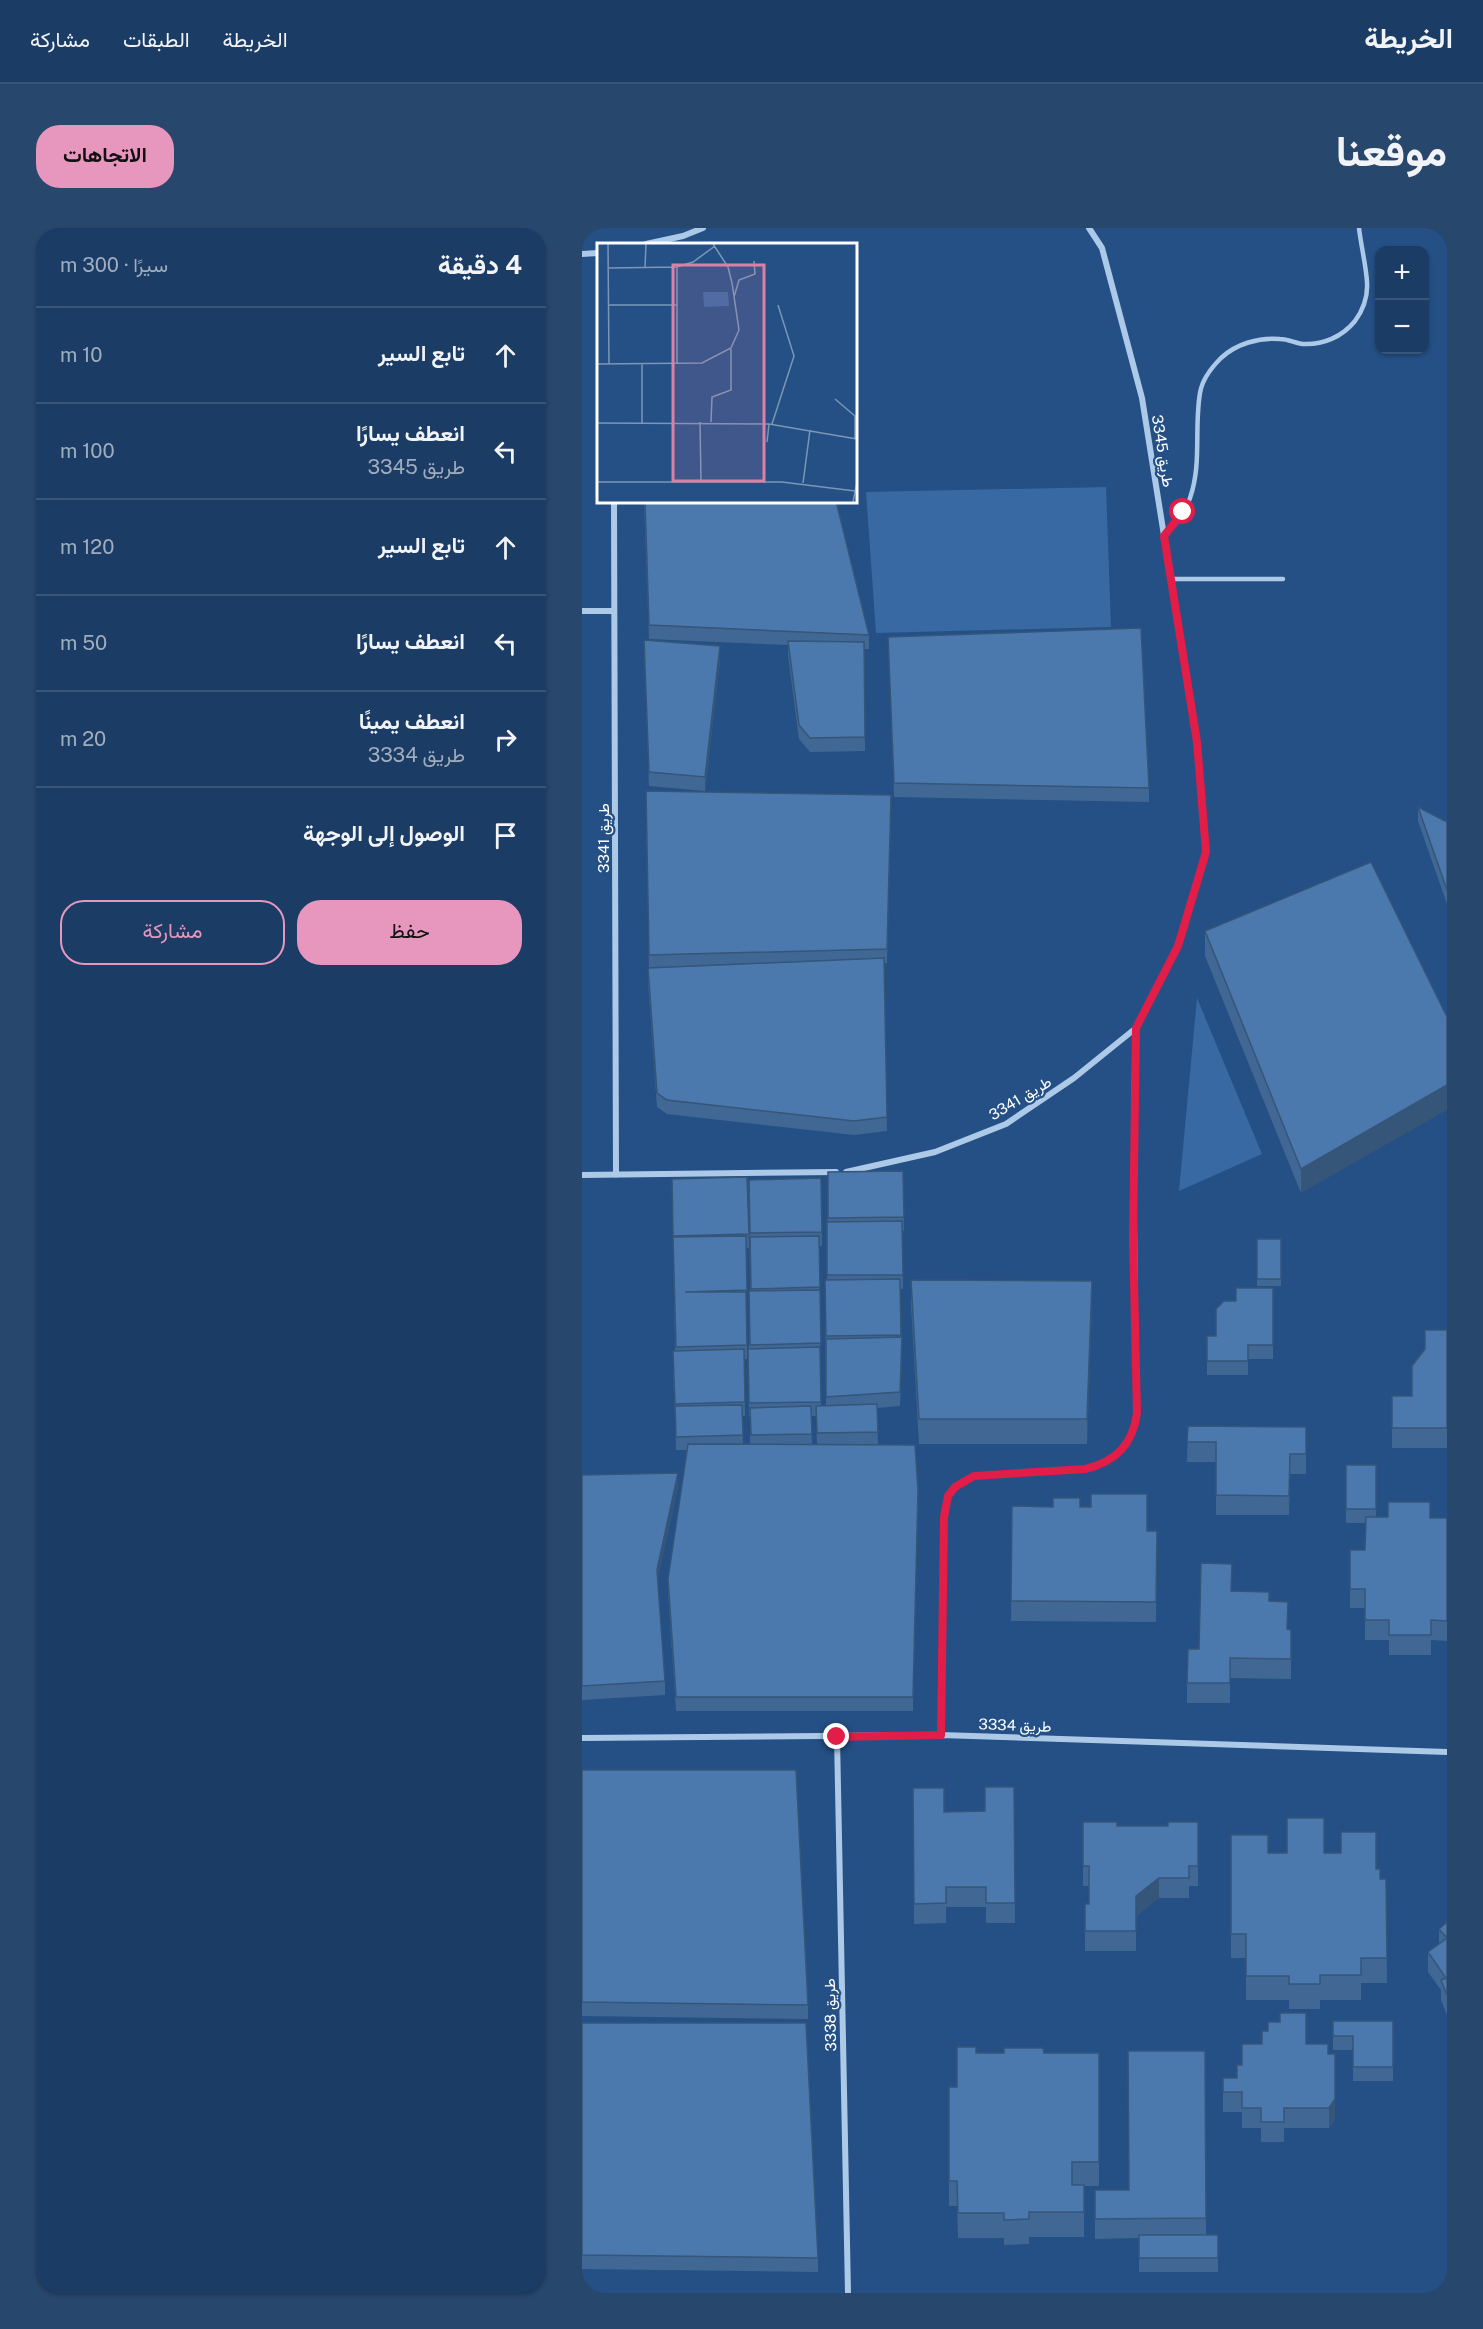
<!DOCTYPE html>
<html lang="ar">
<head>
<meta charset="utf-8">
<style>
	:root { --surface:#1b3c64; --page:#28476d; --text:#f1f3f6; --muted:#a0adbf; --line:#395678; --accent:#e797bd }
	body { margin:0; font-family:"Public Sans",Vazirmatn,sans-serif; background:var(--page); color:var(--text); direction:rtl }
	.controls { position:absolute; right:18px; top:18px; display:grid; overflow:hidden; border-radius:12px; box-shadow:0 2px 4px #0004 }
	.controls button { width:54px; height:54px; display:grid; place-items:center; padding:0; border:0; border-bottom:2px solid var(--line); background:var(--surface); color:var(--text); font:30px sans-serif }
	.stop { position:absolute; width:18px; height:18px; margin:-14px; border:4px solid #e11d48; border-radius:50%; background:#fff }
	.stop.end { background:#e11d48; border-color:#fff; box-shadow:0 2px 6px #0008 }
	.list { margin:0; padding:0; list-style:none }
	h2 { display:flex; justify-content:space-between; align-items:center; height:78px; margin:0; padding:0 24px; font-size:26px }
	h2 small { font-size:20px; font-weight:400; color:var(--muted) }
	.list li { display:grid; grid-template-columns:39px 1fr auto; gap:18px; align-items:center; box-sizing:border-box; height:96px; padding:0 24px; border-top:2px solid var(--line) }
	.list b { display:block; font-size:22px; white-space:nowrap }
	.list p { margin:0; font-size:20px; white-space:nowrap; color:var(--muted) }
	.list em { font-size:20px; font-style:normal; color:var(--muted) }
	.actions { display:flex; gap:12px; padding:18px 24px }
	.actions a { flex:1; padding:14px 0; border:2px solid var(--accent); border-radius:24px; text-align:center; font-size:21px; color:var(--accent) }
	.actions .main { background:var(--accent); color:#111 }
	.icon { flex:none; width:33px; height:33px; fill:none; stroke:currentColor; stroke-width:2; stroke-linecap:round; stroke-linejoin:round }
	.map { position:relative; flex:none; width:865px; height:2065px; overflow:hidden; direction:ltr; border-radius:24px }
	header { display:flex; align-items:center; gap:36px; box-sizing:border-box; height:84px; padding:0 30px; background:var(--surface); border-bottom:2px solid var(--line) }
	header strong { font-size:28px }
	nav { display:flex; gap:33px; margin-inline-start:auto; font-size:21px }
	.intro { display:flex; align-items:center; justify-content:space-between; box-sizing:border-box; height:144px; padding:0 36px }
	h1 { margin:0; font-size:42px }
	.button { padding:15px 27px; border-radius:24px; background:var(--accent); color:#111; font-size:21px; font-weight:700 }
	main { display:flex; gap:36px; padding:0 36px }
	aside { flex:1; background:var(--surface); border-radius:24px; box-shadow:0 2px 4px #0004 }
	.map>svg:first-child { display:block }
	.green { fill:#3869a2 }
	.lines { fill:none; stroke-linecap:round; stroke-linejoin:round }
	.lane { stroke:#adc9e8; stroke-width:4.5 }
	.street { stroke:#adc9e8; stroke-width:6 }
	.wall { fill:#416895; fill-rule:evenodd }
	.shaded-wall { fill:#355579 }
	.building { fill:#4c79ad; stroke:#355579; stroke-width:1.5 }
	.route { stroke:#e11d48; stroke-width:8 }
	.labels { text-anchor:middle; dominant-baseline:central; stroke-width:4.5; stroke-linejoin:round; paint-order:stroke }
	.street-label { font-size:15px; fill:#fff; stroke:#245085 }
	.inset-road { fill:none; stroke:#7c96b6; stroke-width:1.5 }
	.view { fill:#dd80a5; fill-opacity:0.15; stroke:#dd80a5; stroke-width:3 }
	.inset-edge { fill:none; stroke:#fff; stroke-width:3 }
</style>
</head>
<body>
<header>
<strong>الخريطة</strong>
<nav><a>الخريطة</a><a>الطبقات</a><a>مشاركة</a></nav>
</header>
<div class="intro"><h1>موقعنا</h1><a class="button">الاتجاهات</a></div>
<main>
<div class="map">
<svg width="865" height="2065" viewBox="0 0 865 2065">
	<rect width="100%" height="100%" fill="#245085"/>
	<!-- green -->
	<path class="green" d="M 524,259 L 529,399 L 294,405 L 284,264 Z
		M 615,770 L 680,926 L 597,963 Z"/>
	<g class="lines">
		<!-- lane -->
		<path class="lane" d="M 582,308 C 592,296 603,284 608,270 C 620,236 612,200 618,165 C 620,152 630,139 639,130 C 654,116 677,109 698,111 C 706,111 713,115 721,116 C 741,117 760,109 773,93 C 781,82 786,68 785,54 C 784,37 779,18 777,0
			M 589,351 L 701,351"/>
		<!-- street -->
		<path class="street" d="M 64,16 L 101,8 L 121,0
			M 0,26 L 16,25
			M 32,273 L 34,947
			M 0,383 L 32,383
			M 264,944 L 353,924 L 424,896 L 492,850 L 554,800 L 596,718 L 624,624 L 615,514 L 560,170 L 520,20 L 507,0
			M 0,947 L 254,944
			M 359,1507 L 362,1289 L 366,1268 L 373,1259 L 392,1248 L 503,1241 C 534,1234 551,1216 555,1185 C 552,1057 550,929 554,800
			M 255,1509 L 266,2065
			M 0,1510 L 359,1507 L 865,1524"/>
	</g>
	<!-- wall -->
	<path class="wall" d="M 62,273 L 287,407 L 287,421 L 282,421 L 283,523 L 228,524 L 217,511 L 206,427 L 206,417 L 67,411 Z
		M 306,409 L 567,560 L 567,574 L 312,569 Z
		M 62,412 L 138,432 L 123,563 L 67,558 Z
		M 64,563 L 309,581 L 305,735 L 302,735 L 305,903 L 272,907 L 85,886 L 75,879 L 66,754 L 66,740 L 67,740 Z
		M 836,579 L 865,594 L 865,676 L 836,593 Z
		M 623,703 L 865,789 L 719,965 L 623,728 Z
		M 321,943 L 322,1003 L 320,1003 L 321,1061 L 318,1061 L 320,1123 L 318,1178 L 295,1180 L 296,1217 L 333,1217 L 331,1483 L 94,1483 L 86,1365 L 86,1351 L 105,1222 L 94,1222 L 91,1137 L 93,1123 L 90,951 L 165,949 L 167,1020 L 164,1020 L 165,1131 L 162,1131 L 163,1188 L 160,1188 L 161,1216 L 168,1216 L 168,1189 L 167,1189 L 166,1135 L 167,1121 L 167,1063 L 168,1063 L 167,952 L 239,950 L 240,1018 L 237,1018 L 239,1178 L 244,1177 L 243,1052 L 245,1052 L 246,944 ZM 229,1188 L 234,1188 L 235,1216 L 230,1216 Z
		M 675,1011 L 699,1011 L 699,1058 L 675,1058 Z
		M 329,1052 L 510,1078 L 505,1216 L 337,1216 L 329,1077 Z
		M 691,1060 L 691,1131 L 666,1131 L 666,1147 L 625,1147 L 625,1108 L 634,1108 L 654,1073 Z
		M 865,1102 L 865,1220 L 810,1220 L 810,1168 L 830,1168 Z
		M 606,1198 L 724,1199 L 724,1246 L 708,1246 L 707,1287 L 634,1287 L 634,1234 L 605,1234 Z
		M 764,1237 L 794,1237 L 794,1289 L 865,1290 L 865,1413 L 849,1412 L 849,1427 L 807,1427 L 807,1412 L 783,1412 L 783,1380 L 768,1380 L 768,1322 L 783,1322 L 783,1295 L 764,1295 Z
		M 0,1247 L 96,1259 L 75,1353 L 83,1453 L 83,1467 L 0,1472 Z
		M 430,1278 L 498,1279 L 565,1303 L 575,1303 L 574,1394 L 429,1393 Z
		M 650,1363 L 687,1373 L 705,1401 L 709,1402 L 709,1451 L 648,1450 L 648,1475 L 605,1475 L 605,1455 Z
		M 0,1542 L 226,1777 L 226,1791 L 0,1788 Z
		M 432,1559 L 433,1695 L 404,1695 L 404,1679 L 364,1679 L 364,1695 L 332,1696 L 331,1560 L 362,1584 L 403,1583 Z
		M 501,1594 L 535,1598 L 586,1598 L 616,1594 L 616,1658 L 607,1658 L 607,1670 L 577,1670 L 554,1688 L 554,1723 L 503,1723 L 503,1676 L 507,1676 L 507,1658 L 501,1658 Z
		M 649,1607 L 686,1625 L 742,1625 L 794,1641 L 798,1651 L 804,1651 L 805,1755 L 779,1755 L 779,1772 L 738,1772 L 738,1781 L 707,1781 L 707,1772 L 664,1772 L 664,1730 L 649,1730 Z
		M 865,1694 L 865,1787 L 859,1772 L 859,1762 L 846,1744 L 846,1724 L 857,1716 L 857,1701 Z
		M 751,1793 L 811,1793 L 811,1853 L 771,1853 L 771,1822 L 751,1822 Z
		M 698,1794 L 724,1816 L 746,1826 L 753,1891 L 747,1900 L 702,1900 L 702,1914 L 679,1914 L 679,1900 L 660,1900 L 660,1884 L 641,1884 L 641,1850 L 655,1850 L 660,1837 L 680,1816 L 686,1803 Z
		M 0,1795 L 236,2030 L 236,2044 L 0,2041 Z
		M 623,1823 L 624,2007 L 636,2007 L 636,2044 L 557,2044 L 557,2010 L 513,2011 L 513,1962 L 547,1962 Z
		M 394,1825 L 517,1825 L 517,1958 L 502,1958 L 502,2009 L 447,2009 L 447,2016 L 422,2017 L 422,2010 L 376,2010 L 375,1978 L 367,1978 L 367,1859 L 375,1859 Z"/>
	<!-- shaded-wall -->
	<path class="shaded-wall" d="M 138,418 L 138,432 L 123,563 L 123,549 Z
		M 865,857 L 865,882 L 719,965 L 719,941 Z
		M 510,1053 L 510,1078 L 505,1216 L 505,1191 Z
		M 96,1245 L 96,1259 L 75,1356 L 75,1342 Z
		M 577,1650 L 577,1670 L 554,1688 L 554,1668 Z
		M 753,1871 L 753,1891 L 747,1900 L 747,1880 Z"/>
	<!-- building -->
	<path class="building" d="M 63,273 L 254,273 L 287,407 L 67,397 Z
		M 559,400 L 567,560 L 312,555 L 306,409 Z
		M 62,412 L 138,418 L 123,549 L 67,544 Z
		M 206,413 L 282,414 L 283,509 L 228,510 L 217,497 Z
		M 64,563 L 309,567 L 305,721 L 67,727 Z
		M 836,579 L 865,594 L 865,662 Z
		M 789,634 L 865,789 L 865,857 L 719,941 L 623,703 Z
		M 302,730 L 305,889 L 272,893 L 85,872 L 75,865 L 66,740 Z
		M 321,943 L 322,989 L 246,990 L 246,944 Z
		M 165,949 L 167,1006 L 91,1008 L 90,951 Z
		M 239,950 L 240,1004 L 168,1005 L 167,952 Z
		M 320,993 L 321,1047 L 245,1047 L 245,994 Z
		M 164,1008 L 165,1062 L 103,1064 L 164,1064 L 165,1117 L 94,1119 L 91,1009 Z
		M 237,1008 L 238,1059 L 169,1061 L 168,1009 Z
		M 675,1011 L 699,1011 L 699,1051 L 675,1051 Z
		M 318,1051 L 319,1107 L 244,1108 L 243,1052 Z
		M 329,1052 L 510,1053 L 505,1191 L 337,1191 Z
		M 654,1060 L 691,1060 L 691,1117 L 666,1117 L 666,1133 L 625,1133 L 625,1108 L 634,1108 L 634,1081 L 642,1073 L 654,1073 Z
		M 238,1062 L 239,1115 L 168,1117 L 167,1063 Z
		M 843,1102 L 865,1102 L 865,1200 L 810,1200 L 810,1168 L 830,1168 L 830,1138 L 843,1121 Z
		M 320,1109 L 318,1164 L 244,1169 L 244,1111 Z
		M 238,1119 L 239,1174 L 167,1175 L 166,1121 Z
		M 162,1121 L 163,1174 L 93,1176 L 91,1123 Z
		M 295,1176 L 296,1204 L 235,1205 L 234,1178 Z
		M 160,1177 L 161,1207 L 94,1209 L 93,1178 Z
		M 229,1178 L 230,1206 L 169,1207 L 168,1180 Z
		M 606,1198 L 724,1199 L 724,1226 L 708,1226 L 707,1268 L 634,1267 L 634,1214 L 605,1214 Z
		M 106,1216 L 333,1217 L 336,1262 L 331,1469 L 94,1469 L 86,1351 Z
		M 764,1237 L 794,1237 L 794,1281 L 764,1281 Z
		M 96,1245 L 75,1342 L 83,1453 L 0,1458 L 0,1247 Z
		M 509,1266 L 565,1266 L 565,1303 L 575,1303 L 574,1374 L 429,1373 L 430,1278 L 471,1279 L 471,1270 L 498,1270 L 498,1279 L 509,1279 Z
		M 806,1274 L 848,1274 L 848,1290 L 865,1290 L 865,1393 L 849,1392 L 849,1407 L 807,1407 L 807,1392 L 783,1392 L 783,1361 L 768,1361 L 768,1322 L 783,1322 L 784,1289 L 806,1289 Z
		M 619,1335 L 650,1336 L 649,1363 L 687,1364 L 687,1373 L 706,1374 L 705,1401 L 709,1402 L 709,1431 L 648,1430 L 648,1455 L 605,1455 L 606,1421 L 617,1421 Z
		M 0,1542 L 214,1542 L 226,1777 L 0,1774 Z
		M 403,1559 L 432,1559 L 433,1675 L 404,1675 L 404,1659 L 364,1659 L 364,1675 L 332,1676 L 331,1560 L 362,1560 L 362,1584 L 403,1583 Z
		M 705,1590 L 742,1590 L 742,1625 L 759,1625 L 759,1604 L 794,1604 L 794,1641 L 798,1641 L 798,1651 L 804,1651 L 805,1730 L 779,1730 L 779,1747 L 738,1747 L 738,1756 L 707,1756 L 707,1748 L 664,1748 L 664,1706 L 649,1706 L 649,1607 L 686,1607 L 686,1625 L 705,1625 Z
		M 501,1594 L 535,1594 L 535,1598 L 586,1598 L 586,1594 L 616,1594 L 616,1638 L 607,1638 L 607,1650 L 577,1650 L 554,1668 L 554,1703 L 503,1703 L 503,1676 L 507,1676 L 507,1638 L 501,1638 Z
		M 865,1694 L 865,1767 L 859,1752 L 864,1750 L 846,1724 L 865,1710 L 857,1701 Z
		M 698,1785 L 724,1785 L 724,1816 L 746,1816 L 746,1826 L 753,1826 L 753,1871 L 747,1880 L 702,1880 L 702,1894 L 679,1894 L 679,1880 L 660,1880 L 660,1864 L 641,1864 L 641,1850 L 655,1850 L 655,1837 L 660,1837 L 660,1816 L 680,1816 L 680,1803 L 686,1803 L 686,1794 L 698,1794 Z
		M 751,1793 L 811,1793 L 811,1839 L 771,1839 L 771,1808 L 751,1808 Z
		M 0,1795 L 224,1795 L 236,2030 L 0,2027 Z
		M 375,1819 L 394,1819 L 394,1825 L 422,1825 L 422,1820 L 461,1820 L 462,1825 L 517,1825 L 517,1934 L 490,1934 L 490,1957 L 502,1957 L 502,1984 L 447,1984 L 447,1991 L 422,1992 L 422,1985 L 376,1985 L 375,1953 L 367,1953 L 367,1859 L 375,1859 Z
		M 546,1823 L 623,1823 L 624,1990 L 513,1991 L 513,1962 L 547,1962 Z
		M 557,2007 L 636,2007 L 636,2030 L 557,2030 Z"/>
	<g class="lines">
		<!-- route -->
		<path class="route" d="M 255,1509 L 359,1507 L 362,1289 L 366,1268 L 373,1259 L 392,1248 L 503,1241 C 534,1234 551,1216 555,1185 L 551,1011 L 554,800 L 596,718 L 624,624 L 615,514 L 582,308 L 601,284"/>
	</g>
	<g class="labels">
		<!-- street labels -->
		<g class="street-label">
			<text transform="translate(581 223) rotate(81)">طريق 3345</text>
			<text transform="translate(21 610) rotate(-90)">طريق 3341</text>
			<text transform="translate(438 870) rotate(-31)">طريق 3341</text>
			<text transform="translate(433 1497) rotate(2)">طريق 3334</text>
			<text transform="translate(248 1787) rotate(-91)">طريق 3338</text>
		</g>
	</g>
	<!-- overview -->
	<g transform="translate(15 15)">
		<rect width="260" height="260" fill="#245085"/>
		<path d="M 106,49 L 131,49 L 132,63 L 107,64 Z" fill="#3869a2"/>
		<path class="inset-road" d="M 11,1 L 12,121M 48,24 L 49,1M 80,24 L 80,121M 12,25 L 80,24 L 96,19 L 118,3M 137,54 L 142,37 L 158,31 L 157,18M 12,62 L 80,62M 0,121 L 105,120 L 134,105 L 142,87 L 135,40 L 131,24 L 116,1M 45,121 L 45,180M 238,156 L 258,173 L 258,196M 103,179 L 104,239M 114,179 L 115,154 L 134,147 L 134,106M 0,180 L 172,181 L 260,196M 175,181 L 197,113 L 181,62M 170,199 L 172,181M 0,239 L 185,239 L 258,248M 206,240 L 213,187M 256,259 L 260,239"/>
		<path class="view" d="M 76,22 L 167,22 L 167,238 L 76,238 Z"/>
		<rect width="260" height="260" class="inset-edge"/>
	</g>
</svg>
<div class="controls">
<button>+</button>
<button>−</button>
</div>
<div class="stop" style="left:601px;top:284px"></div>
<div class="stop end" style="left:255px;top:1509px"></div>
</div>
<aside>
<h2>4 دقيقة<small>سيرًا · 300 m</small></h2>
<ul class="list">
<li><svg class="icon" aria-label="ahead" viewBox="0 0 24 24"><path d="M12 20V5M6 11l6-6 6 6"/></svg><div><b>تابع السير</b></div><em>10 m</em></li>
<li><svg class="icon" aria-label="left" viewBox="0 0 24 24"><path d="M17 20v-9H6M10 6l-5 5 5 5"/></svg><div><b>انعطف يسارًا</b><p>طريق 3345</p></div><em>100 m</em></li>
<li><svg class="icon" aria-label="ahead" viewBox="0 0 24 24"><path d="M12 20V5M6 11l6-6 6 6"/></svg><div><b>تابع السير</b></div><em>120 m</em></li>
<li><svg class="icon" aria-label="left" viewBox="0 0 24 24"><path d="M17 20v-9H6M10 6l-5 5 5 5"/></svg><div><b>انعطف يسارًا</b></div><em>50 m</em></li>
<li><svg class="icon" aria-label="right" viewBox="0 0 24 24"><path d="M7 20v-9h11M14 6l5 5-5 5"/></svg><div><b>انعطف يمينًا</b><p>طريق 3334</p></div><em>20 m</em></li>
<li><svg class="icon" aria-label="arrive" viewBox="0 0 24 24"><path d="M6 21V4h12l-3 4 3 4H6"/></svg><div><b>الوصول إلى الوجهة</b></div></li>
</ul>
<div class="actions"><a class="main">حفظ</a><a>مشاركة</a></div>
</aside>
</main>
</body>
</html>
